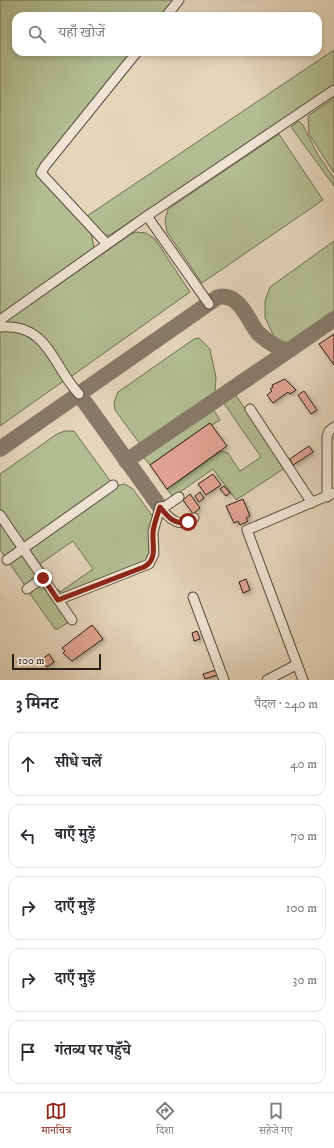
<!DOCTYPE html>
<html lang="hi">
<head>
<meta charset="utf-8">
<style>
	:root { --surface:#fff; --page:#f2f2f3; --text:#2b2b33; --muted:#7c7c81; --line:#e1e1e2; --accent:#8f2418 }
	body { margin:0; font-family:"IM FELL DW Pica","Noto Serif Devanagari",serif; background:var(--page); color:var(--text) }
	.scale { position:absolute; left:12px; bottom:10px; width:89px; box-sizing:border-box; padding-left:4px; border:2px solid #2b1f17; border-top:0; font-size:11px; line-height:14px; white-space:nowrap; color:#2b1f17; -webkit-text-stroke:3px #efe4d3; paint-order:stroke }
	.stop { position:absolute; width:12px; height:12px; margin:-9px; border:3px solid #8f2418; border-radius:50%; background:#fff }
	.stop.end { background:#8f2418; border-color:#fff; box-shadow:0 1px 4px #0008 }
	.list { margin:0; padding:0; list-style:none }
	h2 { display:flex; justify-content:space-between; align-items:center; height:52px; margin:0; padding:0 16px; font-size:17px }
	h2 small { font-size:13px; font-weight:400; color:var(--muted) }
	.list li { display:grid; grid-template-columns:26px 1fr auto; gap:12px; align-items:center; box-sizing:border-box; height:64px; margin:0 8px 8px; padding:0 8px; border:1px solid var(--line); border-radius:12px }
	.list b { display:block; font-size:15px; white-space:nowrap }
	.list em { font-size:13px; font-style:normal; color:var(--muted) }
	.icon { flex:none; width:22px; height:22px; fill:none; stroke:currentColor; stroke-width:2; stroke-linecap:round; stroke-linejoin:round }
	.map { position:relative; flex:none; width:334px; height:680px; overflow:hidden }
	.search { position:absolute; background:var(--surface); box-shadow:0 2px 6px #0003; left:12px; right:12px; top:12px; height:44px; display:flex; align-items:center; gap:10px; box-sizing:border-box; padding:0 14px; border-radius:12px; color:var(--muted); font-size:15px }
	.sheet { height:412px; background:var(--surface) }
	nav { display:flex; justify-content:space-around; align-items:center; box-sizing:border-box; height:56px; border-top:1px solid var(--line); background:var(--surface); font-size:11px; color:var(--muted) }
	nav a { display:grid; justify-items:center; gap:2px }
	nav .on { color:var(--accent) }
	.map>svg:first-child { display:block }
	.grass { fill:#b2be92; stroke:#6e6e54 }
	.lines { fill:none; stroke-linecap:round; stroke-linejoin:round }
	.taxiway { stroke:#887a69; stroke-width:16 }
	.building { fill:#e1a393; stroke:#2b1f17; filter:url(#shadow) }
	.minor-casing { stroke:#5a4c40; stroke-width:11 }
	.minor { stroke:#efe4d3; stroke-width:9 }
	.route { stroke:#8f2418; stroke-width:5 }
</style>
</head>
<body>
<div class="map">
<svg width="334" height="680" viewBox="0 0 334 680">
	<defs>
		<filter id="shadow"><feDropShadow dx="2" dy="2" stdDeviation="2" flood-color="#0004"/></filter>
	</defs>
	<rect width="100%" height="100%" fill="#e6d5bb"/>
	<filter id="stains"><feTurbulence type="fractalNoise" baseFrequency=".005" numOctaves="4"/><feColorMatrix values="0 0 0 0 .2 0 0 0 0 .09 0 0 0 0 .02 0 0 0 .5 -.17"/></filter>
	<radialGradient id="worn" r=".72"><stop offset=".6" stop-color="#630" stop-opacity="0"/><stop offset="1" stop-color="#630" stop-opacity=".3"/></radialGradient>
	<!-- grass -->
	<path class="grass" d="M 0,0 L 175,0 L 163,16 L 16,16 L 16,52 L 134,52 L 39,171 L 89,230 L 92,237 L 94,248 L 0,316 Z
		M 334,50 L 334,86 L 110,235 L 104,236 L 43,172 L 139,52 L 142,52 L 45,173 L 87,216 Z
		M 334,98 L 334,173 L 309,134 L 308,116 Z
		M 299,121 L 303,125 L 318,155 L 334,178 L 334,186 L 291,127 Z
		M 279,134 L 323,200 L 202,283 L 167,232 L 165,220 L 168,209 Z
		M 136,232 L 146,233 L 155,239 L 190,292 L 69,378 L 44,340 L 1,325 L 131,234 Z
		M 334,241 L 334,315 L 297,341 L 281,343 L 273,335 L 265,317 L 265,301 L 270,287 Z
		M 0,328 L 33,335 L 65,380 L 0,426 Z
		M 199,338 L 210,349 L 216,378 L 215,392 L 203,404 L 142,445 L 140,444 L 115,410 L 114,402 L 118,392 L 194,339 Z
		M 235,394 L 285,468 L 236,500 L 213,469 L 173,497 L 167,489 L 221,451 L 228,453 L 240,471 L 261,457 L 223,402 Z
		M 211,406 L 220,420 L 212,425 L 210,423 L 150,465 L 144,458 L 146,453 Z
		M 65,431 L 74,431 L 111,482 L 25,543 L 0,511 L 0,474 L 57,434 Z
		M 125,484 L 133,489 L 153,517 L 149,561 L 61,596 L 58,593 L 58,589 L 60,592 L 93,569 L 73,541 L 40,564 L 44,569 L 40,567 L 30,553 L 31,549 L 115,486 Z
		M 0,520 L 18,547 L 7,559 L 0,550 Z
		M 21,554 L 38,576 L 38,578 L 26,587 L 8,561 Z
		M 42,582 L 70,621 L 58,629 L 55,629 L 28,591 Z"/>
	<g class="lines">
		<!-- taxiway -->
		<path class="taxiway" d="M 79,394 L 160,507
			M 0,449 L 218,297 C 240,293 247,319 258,333 C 263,338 270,343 276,346 C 281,349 285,351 291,349 L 334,319
			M 126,461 L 291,349"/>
	</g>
	<!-- building -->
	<path class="building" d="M 334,334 L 334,365 L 319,344 Z
		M 285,379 L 296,390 L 290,394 L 288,392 L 273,403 L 267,395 L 272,391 L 270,389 L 273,387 L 272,385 Z
		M 304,391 L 317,410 L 311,414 L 298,395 Z
		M 210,423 L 227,446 L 167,489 L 150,465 Z
		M 309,446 L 313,452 L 293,465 L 290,459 Z
		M 213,474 L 221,485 L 206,495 L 198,484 Z
		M 224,486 L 230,493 L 226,496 L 220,489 Z
		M 200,492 L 204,498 L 199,502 L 195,496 Z
		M 190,494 L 200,508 L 193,514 L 183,500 Z
		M 243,499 L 250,516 L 246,518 L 248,521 L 240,525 L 238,521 L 234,523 L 226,506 Z
		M 246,579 L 250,590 L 243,593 L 239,582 Z
		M 92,625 L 103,639 L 72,661 L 63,653 L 65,651 L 62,648 Z
		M 197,631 L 200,639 L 194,641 L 192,633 Z
		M 49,654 L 54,662 L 47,667 L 41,660 Z
		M 216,670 L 217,675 L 205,679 L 203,674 Z"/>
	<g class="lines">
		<defs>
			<path id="minor" d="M 166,16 L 179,0
				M 147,216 L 209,304
				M 107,244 L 41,173 L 45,166 L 137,52
				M 0,320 L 147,216 L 334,90
				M 0,327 C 49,323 52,366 79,394
				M 250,409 L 312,503
				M 327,497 L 327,437 L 329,431 L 334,427
				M 160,507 C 169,519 180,529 194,518
				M 160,507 L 166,506 L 179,497
				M 0,515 L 72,620
				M 7,560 L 113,485
				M 27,589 L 43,578
				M 193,597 L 224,680
				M 58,600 L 149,564 L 154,554 L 153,532 L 160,507
				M 267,680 L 296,665
				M 303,680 L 247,530 L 334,493"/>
		</defs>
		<!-- minor casing -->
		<use href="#minor" class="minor-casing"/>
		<!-- minor -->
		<use href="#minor" class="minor"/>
	</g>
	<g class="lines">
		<!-- route -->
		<path class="route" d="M 43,578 L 58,600 L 144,567 C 158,559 152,546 153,532 C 154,524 157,516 160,507 C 168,517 174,525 188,522"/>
	</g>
	<rect width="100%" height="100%" filter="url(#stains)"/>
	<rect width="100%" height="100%" fill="url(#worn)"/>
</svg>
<div class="scale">100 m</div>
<div class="stop" style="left:188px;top:522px"></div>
<div class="stop end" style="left:43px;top:578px"></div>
<div class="search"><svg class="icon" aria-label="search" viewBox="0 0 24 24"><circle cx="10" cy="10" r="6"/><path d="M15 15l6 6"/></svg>यहाँ खोजें</div>
</div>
<section class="sheet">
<h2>3 मिनट<small>पैदल · 240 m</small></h2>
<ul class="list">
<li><svg class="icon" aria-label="ahead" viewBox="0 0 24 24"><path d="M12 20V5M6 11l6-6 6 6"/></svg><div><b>सीधे चलें</b></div><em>40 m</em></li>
<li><svg class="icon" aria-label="left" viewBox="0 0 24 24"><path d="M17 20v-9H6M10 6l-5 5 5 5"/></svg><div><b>बाएँ मुड़ें</b></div><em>70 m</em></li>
<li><svg class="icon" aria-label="right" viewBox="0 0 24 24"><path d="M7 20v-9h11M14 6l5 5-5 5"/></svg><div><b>दाएँ मुड़ें</b></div><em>100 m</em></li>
<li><svg class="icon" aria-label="right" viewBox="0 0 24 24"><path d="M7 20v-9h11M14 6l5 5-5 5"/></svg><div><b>दाएँ मुड़ें</b></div><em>30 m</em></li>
<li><svg class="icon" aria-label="arrive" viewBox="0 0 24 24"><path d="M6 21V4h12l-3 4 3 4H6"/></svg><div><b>गंतव्य पर पहुँचे</b></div></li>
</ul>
</section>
<nav>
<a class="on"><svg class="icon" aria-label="map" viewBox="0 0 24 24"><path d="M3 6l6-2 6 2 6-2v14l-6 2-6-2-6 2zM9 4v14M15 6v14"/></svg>मानचित्र</a>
<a><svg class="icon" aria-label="directions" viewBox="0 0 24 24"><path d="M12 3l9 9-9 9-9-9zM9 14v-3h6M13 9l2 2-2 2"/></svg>दिशा</a>
<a><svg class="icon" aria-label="saved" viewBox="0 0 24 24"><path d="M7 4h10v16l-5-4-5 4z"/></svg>सहेजे गए</a>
</nav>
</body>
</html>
